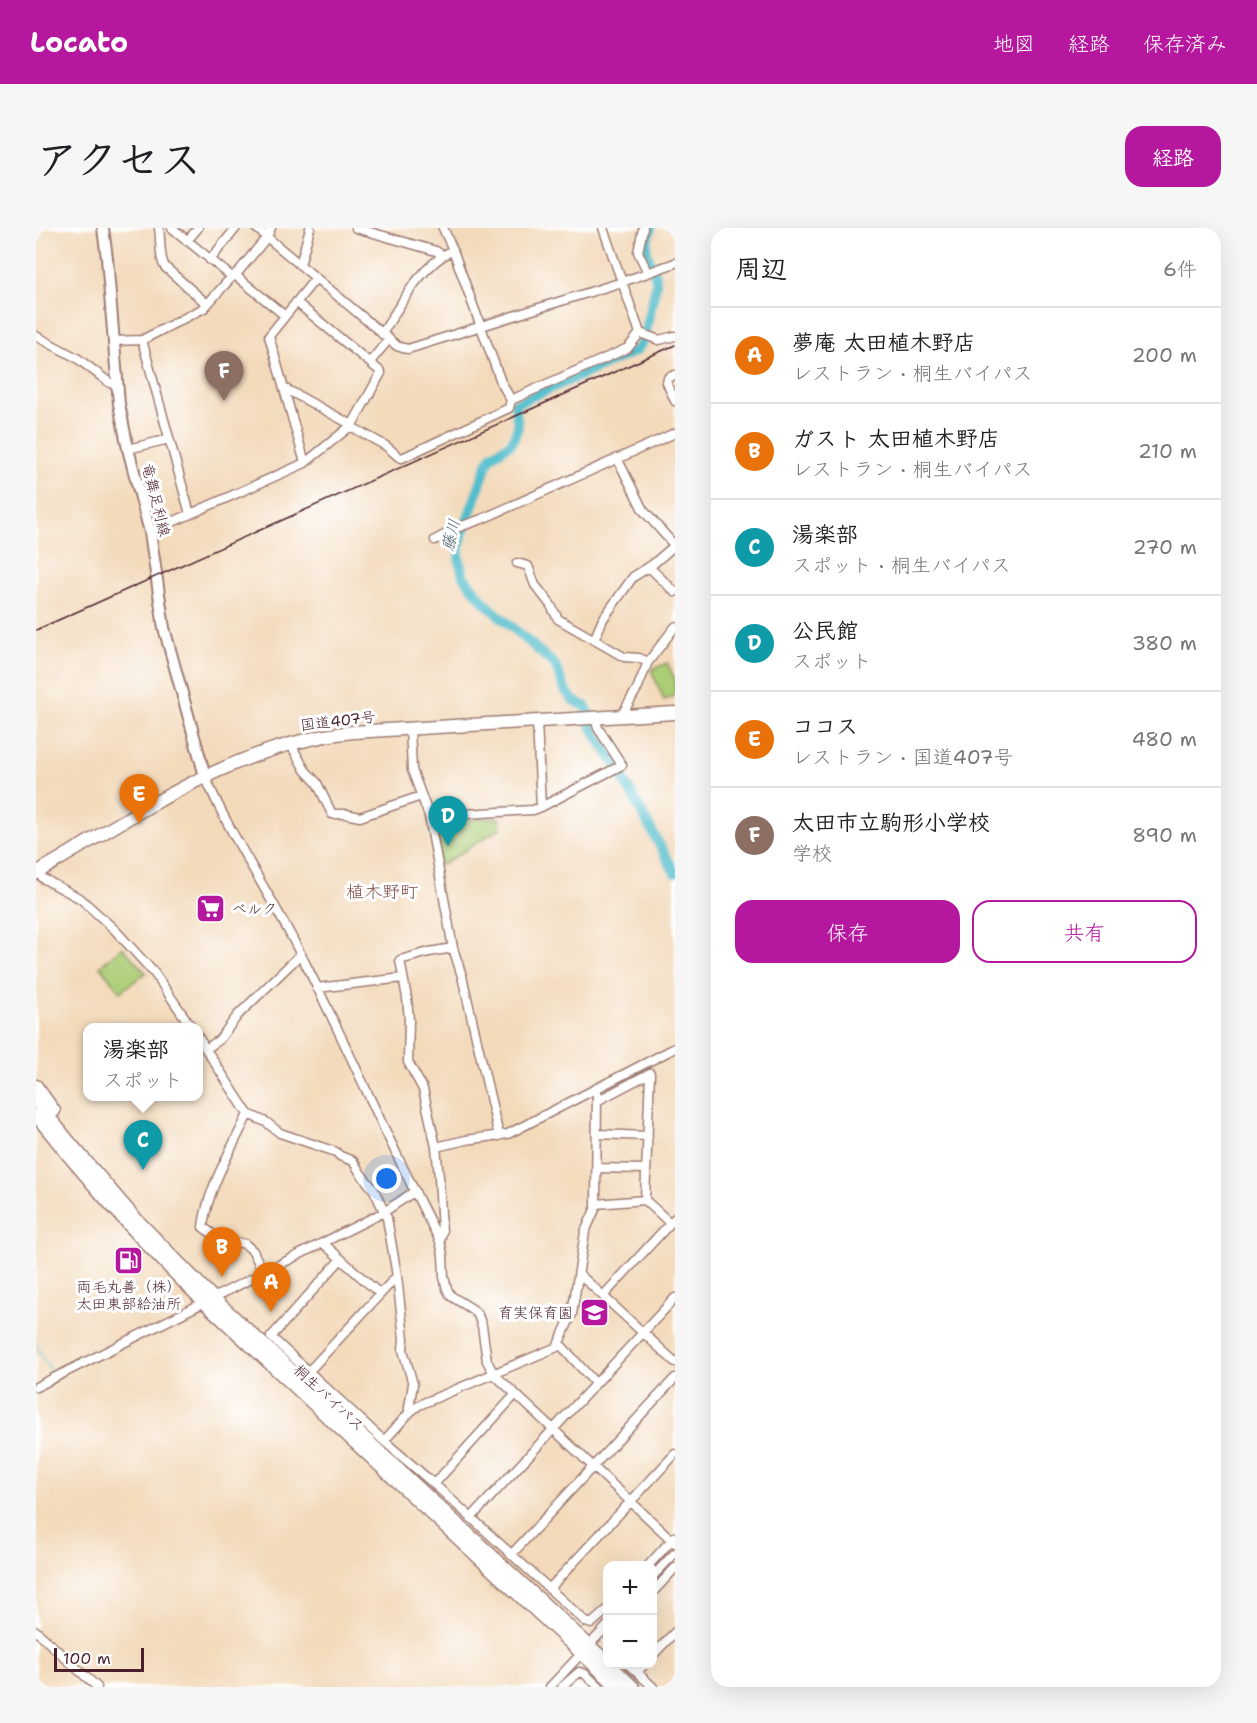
<!DOCTYPE html>
<html lang="ja">
<head>
<meta charset="utf-8">
<style>
	:root { --surface:#fff; --page:#f6f6f6; --text:#202124; --muted:#757577; --line:#e0e0e0; --accent:#b5179e }
	body { margin:0; font-family:"Shantell Sans","Klee One",sans-serif; background:var(--page); color:var(--text) }
	.controls { position:absolute; right:18px; bottom:18px; display:grid; overflow:hidden; border-radius:12px; box-shadow:0 6px 24px #0002 }
	.controls button { width:54px; height:54px; display:grid; place-items:center; padding:0; border:0; border-bottom:2px solid var(--line); background:var(--surface); color:var(--text); font:30px sans-serif }
	.scale { position:absolute; left:18px; bottom:15px; width:90px; box-sizing:border-box; padding-left:6px; border:3px solid #4a1f2b; border-top:0; font-size:16px; line-height:21px; white-space:nowrap; color:#4a1f2b; -webkit-text-stroke:4px #fff; paint-order:stroke }
	.you { position:absolute; left:351px; top:951px; width:21px; height:21px; margin:-15px; border:4px solid #fff; border-radius:50%; background:#1a73e8; box-shadow:0 0 0 9px #1a73e833 }
	.badge { display:grid; place-items:center; width:39px; height:39px; border-radius:50%; background:var(--accent); color:#fff; font-size:20px; font-weight:700 }
	.pin { position:absolute; translate:-50% -50px; filter:drop-shadow(0 2px 3px #0008) }
	.pin::after { content:''; position:absolute; top:32px; width:21px; height:18px; background:inherit; clip-path:polygon(0 0,100% 0,50% 100%) }
	.popup { position:absolute; left:47px; top:795px; width:120px; height:78px; box-sizing:border-box; display:grid; place-content:center; border-radius:12px; background:var(--surface); filter:drop-shadow(0 2px 4px #0005); font-size:20px; white-space:nowrap; color:var(--muted) }
	.popup b { font-size:22px; color:var(--text) }
	.popup::after { content:''; position:absolute; left:50%; top:100%; margin-left:-12px; border:12px solid transparent; border-top-color:var(--surface) }
	.list { margin:0; padding:0; list-style:none }
	h2 { display:flex; justify-content:space-between; align-items:center; height:78px; margin:0; padding:0 24px; font-size:26px }
	h2 small { font-size:20px; font-weight:400; color:var(--muted) }
	.list li { display:grid; grid-template-columns:39px 1fr auto; gap:18px; align-items:center; box-sizing:border-box; height:96px; padding:0 24px; border-top:2px solid var(--line) }
	.list b { display:block; font-size:22px; white-space:nowrap }
	.list p { margin:0; font-size:20px; white-space:nowrap; color:var(--muted) }
	.list em { font-size:20px; font-style:normal; color:var(--muted) }
	.actions { display:flex; gap:12px; padding:18px 24px }
	.actions a { flex:1; padding:14px 0; border:2px solid var(--accent); border-radius:18px; text-align:center; font-size:21px; color:var(--accent) }
	.actions .main { background:var(--accent); color:#fff }
	.map { position:relative; flex:none; width:639px; height:1459px; overflow:hidden; border-radius:18px }
	header { display:flex; align-items:center; gap:36px; box-sizing:border-box; height:84px; padding:0 30px; background:var(--accent); color:#fff }
	header strong { font-size:28px }
	nav { display:flex; gap:33px; margin-inline-start:auto; font-size:21px }
	.intro { display:flex; align-items:center; justify-content:space-between; box-sizing:border-box; height:144px; padding:0 36px }
	h1 { margin:0; font-size:42px }
	.button { padding:15px 27px; border-radius:18px; background:var(--accent); color:#fff; font-size:21px; font-weight:700 }
	main { display:flex; gap:36px; padding:0 36px }
	aside { flex:1; background:var(--surface); border-radius:18px; box-shadow:0 6px 24px #0002 }
	.map>svg:first-child { display:block }
	.green { fill:#abcd76; stroke:#7a7650; stroke-width:1.5 }
	.lines { fill:none; stroke-linecap:round; stroke-linejoin:round }
	.stream { stroke:#52becc; stroke-width:1.5 }
	.river { stroke:#52becc; stroke-width:10 }
	.minor-casing { stroke:#9e7c73; stroke-width:11 }
	.major-casing { stroke:#9e7c73; stroke-width:14 }
	.highway-casing { stroke:#9e7c73; stroke-width:15 }
	.minor { stroke:#fff; stroke-width:8 }
	.major { stroke:#fff; stroke-width:10 }
	.highway { stroke:#fff; stroke-width:12 }
	.rail { stroke:#4a1f2b; stroke-width:1.5 }
	.labels { text-anchor:middle; dominant-baseline:central; stroke-width:6; stroke-linejoin:round; paint-order:stroke }
	.street-label { font-size:15px; fill:#4a1f2b; stroke:#fff }
	.poi-label { font-size:15px; fill:#4a1f2b; stroke:#fff; text-anchor:start }
	.water-label { font-size:16px; font-style:italic; fill:#4d5f6b; stroke:#fff }
	.quarter-label { font-size:18px; fill:#804e43; stroke:#fff }
</style>
</head>
<body>
<header>
<strong>Locato</strong>
<nav><a>地図</a><a>経路</a><a>保存済み</a></nav>
</header>
<div class="intro"><h1>アクセス</h1><a class="button">経路</a></div>
<main>
<div class="map">
<svg width="639" height="1459" viewBox="0 0 639 1459">
	<rect width="100%" height="100%" fill="#fff"/>
	<filter id="ink" filterUnits="userSpaceOnUse"><feTurbulence type="fractalNoise" baseFrequency=".0167" numOctaves="2"/><feDisplacementMap in="SourceGraphic" scale="12" xChannelSelector="R" yChannelSelector="G"/><feConvolveMatrix kernelMatrix="1 2 1 2 8 2 1 2 1" color-interpolation-filters="sRGB"/></filter>
	<filter id="wash" filterUnits="userSpaceOnUse"><feTurbulence type="fractalNoise" baseFrequency=".008" numOctaves="4" result="noise"/><feDisplacementMap in="SourceGraphic" scale="24" xChannelSelector="R" yChannelSelector="G"/><feGaussianBlur stdDeviation="1.35" result="paint"/><feColorMatrix in="noise" values="0 0 0 0 0 0 0 0 0 0 0 0 0 0 0 0 0 1.4 0 .05"/><feComposite in="paint" operator="in"/></filter>
	<g filter="url(#wash)">
		<rect width="100%" height="100%" fill="#f3dabb"/>
		<!-- green -->
		<path class="green" d="M 631,435 L 639,451 L 639,467 L 628,472 L 615,442 Z
			M 463,590 L 465,600 L 404,638 L 398,592 Z
			M 86,719 L 110,745 L 84,764 L 64,738 Z"/>
		<g class="lines">
			<!-- stream -->
			<path class="stream" d="M 0,1117 L 16,1145"/>
			<!-- river -->
			<path class="river" d="M 615,0 C 612,10 608,19 612,29 C 616,40 621,46 620,57 L 608,112 L 600,123 L 479,176 L 482,199 L 477,212 L 474,216 L 457,227 L 452,234 L 427,304 L 423,321 L 423,330 L 427,348 L 449,375 L 519,437 L 529,462 L 538,473 L 549,478 L 552,483 L 556,500 L 580,538 L 639,645"/>
		</g>
	</g>
	<g filter="url(#ink)">
		<g class="lines">
			<defs>
				<path id="minor" d="M 123,0 C 125,12 123,30 129,39 L 171,76
					M 136,0 L 196,49
					M 220,0 L 353,111 L 361,118 L 367,120 L 372,121 L 586,54 L 639,35
					M 320,0 L 400,23 L 406,27
					M 567,0 L 604,105
					M 607,0 L 602,24 L 612,45
					M 151,13 L 162,0
					M 174,32 L 200,0
					M 264,37 L 274,0
					M 199,47 L 248,87
					M 604,105 L 623,112 L 639,108
					M 346,106 C 365,76 384,38 417,22
					M 0,108 L 41,130 L 74,155 L 80,157
					M 106,112 L 154,286
					M 77,113 L 106,112 L 168,80 L 192,53 L 203,43 L 231,9 L 235,0
					M 334,134 L 353,111
					M 639,147 L 632,150 L 631,155 L 639,173
					M 248,160 L 316,197
					M 475,172 L 592,120 L 604,105
					M 314,198 L 350,218 L 363,229 L 366,230 L 473,180 L 475,172 L 465,154 L 417,22 L 407,0
					M 92,221 L 133,211
					M 581,230 L 607,282 L 639,318
					M 269,235 L 233,108 L 279,51
					M 114,304 L 269,235 L 316,197 L 345,145 L 344,143 L 260,74
					M 399,312 L 423,299 L 446,291 L 639,205
					M 481,335 L 492,338 L 499,357 L 514,376 L 522,391 L 588,429 L 603,430 L 612,434
					M 613,339 L 639,364
					M 558,412 L 567,391 L 597,349 L 616,337 L 639,317
					M 585,488 L 601,461 L 612,434 L 639,399
					M 374,501 L 376,542 L 393,588 L 417,720 L 426,748 L 463,908
					M 254,515 L 269,542 L 281,555 L 296,586 L 310,586 L 324,589 L 385,568
					M 169,548 C 195,610 234,665 264,725 C 313,820 354,919 404,1013 L 407,1027 L 408,1049 L 411,1061 L 415,1068 L 436,1081 L 442,1087 L 446,1098 L 451,1133 L 458,1146 L 639,1315
					M 505,579 L 586,537 L 562,500 L 559,490
					M 393,588 L 497,582 L 505,579 L 501,493
					M 1,644 L 8,651 L 45,671 L 80,703 L 119,746 L 156,800
					M 281,760 L 367,750
					M 162,809 L 212,886 L 230,894 L 244,905 L 300,924 L 304,928 L 317,933 L 325,946 L 338,962 L 351,990 L 361,1048 L 368,1111 L 367,1122 L 377,1156 L 373,1179 L 373,1185
					M 170,821 L 183,812 L 202,787 L 265,726
					M 561,873 L 614,845 L 609,972 L 634,995
					M 212,886 C 196,921 171,961 167,999 L 182,1010 L 209,1016 L 217,1023 L 227,1044
					M 561,906 L 612,908
					M 400,919 L 430,912 L 472,906 L 639,820
					M 560,940 L 610,941
					M 560,976 L 609,972
					M 404,1013 L 406,1004 L 403,949 L 400,919 L 387,861 L 372,834 L 373,792 L 371,770 L 364,732 L 393,724 L 417,720
					M 287,1015 L 344,1066
					M 305,1031 L 235,1109 L 348,1213 L 398,1256 L 550,1394 L 555,1396 L 572,1381
					M 543,1046 L 639,1134
					M 568,1067 L 639,990
					M 523,1115 L 559,1155
					M 273,1143 L 361,1048
					M 0,1159 L 348,984 L 379,963
					M 348,1213 L 373,1185 L 383,1177 L 521,1119 L 536,1086 L 549,1004 L 560,979 L 561,860
					M 398,1256 L 479,1167
					M 435,1290 L 639,1070
					M 475,1327 L 639,1150
					M 612,1338 L 638,1309
					M 616,1349 L 639,1325
					M 513,1361 L 639,1226
					M 616,1365 L 639,1340
					M 0,1403 L 61,1459
					M 616,1428 L 639,1404
					M 592,1436 L 617,1459
					M 601,1444 L 609,1436
					M 514,1459 L 572,1397
					M 526,1459 L 543,1444 L 549,1446 L 563,1459"/>
				<path id="major" d="M 67,0 L 71,30 L 83,176 L 92,221 L 114,304 L 128,400 L 169,548"/>
				<path id="highway" d="M 0,645 C 100,587 199,516 317,504 L 639,485
					M 0,858 L 18,883
					M 0,873 L 34,915 L 96,987 L 177,1070 L 572,1435
					M 0,887 C 52,953 107,1015 168,1074 L 582,1459
					M 573,1436 L 597,1459"/>
			</defs>
			<!-- minor casing -->
			<use href="#minor" class="minor-casing"/>
			<!-- major casing -->
			<use href="#major" class="major-casing"/>
			<!-- highway casing -->
			<use href="#highway" class="highway-casing"/>
			<!-- minor -->
			<use href="#minor" class="minor"/>
			<!-- major -->
			<use href="#major" class="major"/>
			<!-- highway -->
			<use href="#highway" class="highway"/>
			<!-- rail -->
			<path class="rail" d="M 0,402 L 639,117"/>
		</g>
	</g>
	<!-- icons -->
	<defs>
		<symbol id="supermarket-square" viewBox="-11 -11 22 22"><rect x="-9" y="-9" width="18" height="18" rx="4" fill="#b5179e" stroke="#fff"/><path d="M-6-5.5h2.5l.6 2H6L4.5 2H-2.5L-4.4-4H-6ZM-1.5 3.2a1.3 1.3 0 1 0 .1 0ZM3 3.2a1.3 1.3 0 1 0 .1 0Z" fill="#fff"/></symbol>
		<symbol id="fuel-square" viewBox="-11 -11 22 22"><rect x="-9" y="-9" width="18" height="18" rx="4" fill="#b5179e" stroke="#fff"/><path d="M-5.5-6h7V0h2V4h1.3V-2.5L3-4.5l.8-.8L6-3V5H2.5V1h-1V6h-7ZM-4.2-4.7v3.2H.2V-4.7Z" fill="#fff"/></symbol>
		<symbol id="school-square" viewBox="-11 -11 22 22"><rect x="-9" y="-9" width="18" height="18" rx="4" fill="#b5179e" stroke="#fff"/><path d="M0-5L7-2L0 1L-7-2ZM-4 1L0 2.5L4 1V4Q0 6-4 4Z" fill="#fff"/></symbol>
	</defs>
	<g fill-rule="evenodd">
		<use href="#supermarket-square" x="158" y="664" width="33" height="33"/>
		<use href="#fuel-square" x="76" y="1016" width="33" height="33"/>
		<use href="#school-square" x="542" y="1068" width="33" height="33"/>
	</g>
	<g class="labels">
		<!-- street labels -->
		<g class="street-label">
			<text transform="translate(120 272) rotate(76)">竜舞足利線</text>
			<text transform="translate(302 493) rotate(-7)">国道407号</text>
			<text transform="translate(293 1170) rotate(43)">桐生バイパス</text>
		</g>
		<!-- poi labels -->
		<g class="poi-label">
			<text x="196" y="681">ベルク</text>
			<text x="93" y="1059" text-anchor="middle">両毛丸善（株）<tspan x="93" dy="17">太田東部給油所</tspan></text>
			<text x="537" y="1085" text-anchor="end">育実保育園</text>
		</g>
		<!-- water labels -->
		<g class="water-label">
			<text transform="translate(415 307) rotate(-76)">藤川</text>
		</g>
		<!-- quarter labels -->
		<g class="quarter-label">
			<text x="346" y="664">植木野町</text>
		</g>
	</g>
</svg>
<div class="controls">
<button>+</button>
<button>−</button>
</div>
<div class="scale">100 m</div>
<div class="you"></div>
<div class="pin badge" style="left:235px;top:1084px;background:#e8710a">A</div>
<div class="pin badge" style="left:186px;top:1049px;background:#e8710a">B</div>
<div class="pin badge" style="left:107px;top:942px;background:#0f9aa8">C</div>
<div class="popup"><b>湯楽部</b>スポット</div>
<div class="pin badge" style="left:412px;top:618px;background:#0f9aa8">D</div>
<div class="pin badge" style="left:103px;top:596px;background:#e8710a">E</div>
<div class="pin badge" style="left:188px;top:173px;background:#8d6e63">F</div>
</div>
<aside>
<h2>周辺<small>6件</small></h2>
<ul class="list">
<li><span class="badge" style="background:#e8710a">A</span><div><b>夢庵 太田植木野店</b><p>レストラン · 桐生バイパス</p></div><em>200 m</em></li>
<li><span class="badge" style="background:#e8710a">B</span><div><b>ガスト 太田植木野店</b><p>レストラン · 桐生バイパス</p></div><em>210 m</em></li>
<li><span class="badge" style="background:#0f9aa8">C</span><div><b>湯楽部</b><p>スポット · 桐生バイパス</p></div><em>270 m</em></li>
<li><span class="badge" style="background:#0f9aa8">D</span><div><b>公民館</b><p>スポット</p></div><em>380 m</em></li>
<li><span class="badge" style="background:#e8710a">E</span><div><b>ココス</b><p>レストラン · 国道407号</p></div><em>480 m</em></li>
<li><span class="badge" style="background:#8d6e63">F</span><div><b>太田市立駒形小学校</b><p>学校</p></div><em>890 m</em></li>
</ul>
<div class="actions"><a class="main">保存</a><a>共有</a></div>
</aside>
</main>
</body>
</html>
